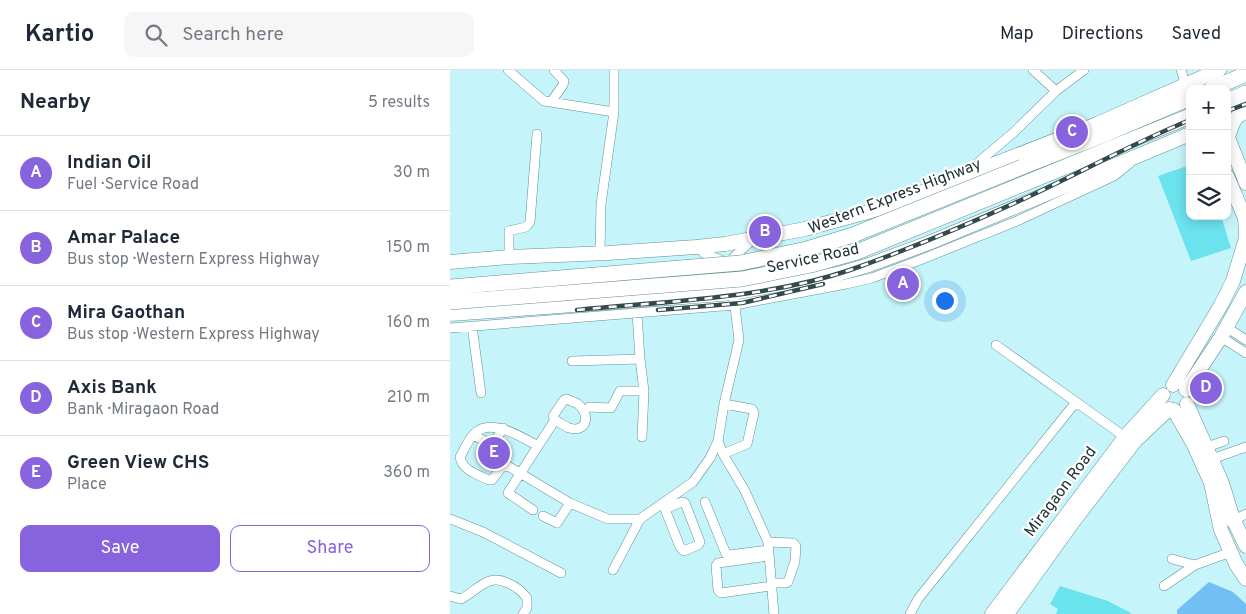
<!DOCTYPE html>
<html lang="en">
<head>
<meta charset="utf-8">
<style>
	:root { --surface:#fff; --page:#f6f6f7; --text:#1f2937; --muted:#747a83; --line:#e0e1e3; --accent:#8863de }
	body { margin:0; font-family:Overpass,sans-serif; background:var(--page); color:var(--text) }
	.controls { position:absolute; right:15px; top:15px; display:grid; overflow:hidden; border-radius:10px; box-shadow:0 2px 12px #0003 }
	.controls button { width:45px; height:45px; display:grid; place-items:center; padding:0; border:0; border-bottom:1px solid var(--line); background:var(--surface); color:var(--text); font:25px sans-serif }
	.you { position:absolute; left:494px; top:230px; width:18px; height:18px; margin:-12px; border:4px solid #fff; border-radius:50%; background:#1a73e8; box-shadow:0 0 0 8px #1a73e833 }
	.badge { display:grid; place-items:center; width:32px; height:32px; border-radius:50%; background:var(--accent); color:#fff; font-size:16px; font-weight:700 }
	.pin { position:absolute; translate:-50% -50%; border:2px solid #fff; box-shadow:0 1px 5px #0006 }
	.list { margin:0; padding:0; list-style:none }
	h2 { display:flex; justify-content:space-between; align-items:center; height:65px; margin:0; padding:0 20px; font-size:21px }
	h2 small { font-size:16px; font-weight:400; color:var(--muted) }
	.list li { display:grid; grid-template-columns:32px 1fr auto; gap:15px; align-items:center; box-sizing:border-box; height:75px; padding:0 20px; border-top:1px solid var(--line) }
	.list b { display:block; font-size:19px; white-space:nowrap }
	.list p { margin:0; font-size:16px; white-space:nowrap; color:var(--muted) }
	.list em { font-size:16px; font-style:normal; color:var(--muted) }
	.actions { display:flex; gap:10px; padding:15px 20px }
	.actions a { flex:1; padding:11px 0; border:1px solid var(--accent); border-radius:10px; text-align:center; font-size:18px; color:var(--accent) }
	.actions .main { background:var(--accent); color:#fff }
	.icon { flex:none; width:28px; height:28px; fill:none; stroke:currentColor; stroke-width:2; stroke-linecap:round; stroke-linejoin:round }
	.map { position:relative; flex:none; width:796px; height:544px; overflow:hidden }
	header { display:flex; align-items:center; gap:30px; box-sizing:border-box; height:70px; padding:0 25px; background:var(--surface); border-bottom:1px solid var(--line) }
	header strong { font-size:24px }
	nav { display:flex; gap:28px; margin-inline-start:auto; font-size:18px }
	.search { width:350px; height:45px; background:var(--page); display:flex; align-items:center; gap:12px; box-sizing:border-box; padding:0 18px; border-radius:10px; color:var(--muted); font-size:19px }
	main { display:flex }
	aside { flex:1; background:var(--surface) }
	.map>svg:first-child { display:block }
	.green { fill:#6be3ee }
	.water { fill:#71bff4 }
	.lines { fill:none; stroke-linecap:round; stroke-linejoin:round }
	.minor-casing { stroke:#639094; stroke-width:10 }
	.secondary-casing { stroke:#639094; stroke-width:15 }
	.trunk-casing { stroke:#639094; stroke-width:16 }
	.minor { stroke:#fff; stroke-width:9 }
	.secondary { stroke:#fff; stroke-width:14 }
	.trunk { stroke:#fff; stroke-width:15 }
	.rail-casing { stroke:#334a4c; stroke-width:4.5 }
	.rail { stroke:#fff; stroke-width:2.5; stroke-dasharray:8; stroke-linecap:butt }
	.trunk-bridge-casing { stroke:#639094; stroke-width:16; stroke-linecap:butt }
	.trunk-bridge { stroke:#fff; stroke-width:15 }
	.labels { text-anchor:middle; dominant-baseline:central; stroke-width:4.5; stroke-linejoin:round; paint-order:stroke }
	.street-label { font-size:16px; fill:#203335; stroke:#fff }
</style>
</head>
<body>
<header>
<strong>Kartio</strong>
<div class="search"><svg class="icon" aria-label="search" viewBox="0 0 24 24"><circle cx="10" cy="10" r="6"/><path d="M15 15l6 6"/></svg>Search here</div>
<nav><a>Map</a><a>Directions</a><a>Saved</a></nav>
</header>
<main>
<aside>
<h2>Nearby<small>5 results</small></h2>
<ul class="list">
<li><span class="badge">A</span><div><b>Indian Oil</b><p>Fuel · Service Road</p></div><em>30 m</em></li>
<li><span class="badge">B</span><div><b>Amar Palace</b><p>Bus stop · Western Express Highway</p></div><em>150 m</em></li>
<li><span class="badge">C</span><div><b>Mira Gaothan</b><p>Bus stop · Western Express Highway</p></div><em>160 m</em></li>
<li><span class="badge">D</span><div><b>Axis Bank</b><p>Bank · Miragaon Road</p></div><em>210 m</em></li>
<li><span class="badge">E</span><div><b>Green View CHS</b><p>Place</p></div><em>360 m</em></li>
</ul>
<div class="actions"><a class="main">Save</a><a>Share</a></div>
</aside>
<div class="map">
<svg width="796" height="544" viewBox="0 0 796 544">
	<rect width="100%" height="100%" fill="#c5f5fa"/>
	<!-- green -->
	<path class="green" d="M 740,95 L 740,146 L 771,146 L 781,178 L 741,191 L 708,106 Z
		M 610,516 L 658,531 L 681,543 L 680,544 L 606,544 L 608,539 L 600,534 Z"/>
	<!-- water -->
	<path class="water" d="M 759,512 L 783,522 L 796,534 L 796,544 L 727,544 L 727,540 Z"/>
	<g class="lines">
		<defs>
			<path id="minor" d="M 58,0 L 94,31 L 164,42
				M 583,0 L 606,21
				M 731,0 L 737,19
				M 101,32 L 113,15 L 114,11 L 104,0
				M 519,100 L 563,63 L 606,21 L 634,0
				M 247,177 L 254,183 L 273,191 L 279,205 L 283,196 L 283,188 L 302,170
				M 150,183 L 151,134 L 164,42 L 164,0
				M 59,187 L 59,161 L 76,157 L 80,152 L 87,64
				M 284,229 L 289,270 L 274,334 L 268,371 L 273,384 L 295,421 L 318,472 L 324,544
				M 187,243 L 190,289 L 194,321 L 192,367
				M 22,256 L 31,323
				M 776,257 L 796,270
				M 0,258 L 285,235 L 396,214 L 422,208 L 470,190 L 567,151 L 664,106 L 680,93
				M 771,267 L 796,283
				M 122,291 L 190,289
				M 117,329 C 120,331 125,332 128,334 C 141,345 137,363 119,358 C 114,356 109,352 105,350 L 103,346 L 114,330 Z
				M 626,332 L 675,367
				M 139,337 L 161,338 L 170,321 L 194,321
				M 23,365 L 43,375 L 53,358
				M 88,376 L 105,350
				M 757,377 L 774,371
				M 273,384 L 297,374 L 304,343 L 302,339 L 274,334
				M 762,389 L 796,377
				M 255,432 L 276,484 L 279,485 L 319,480
				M 213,433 L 215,439 L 230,477 L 234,481 L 248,475 L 250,472 L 235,433 L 232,432 L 215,439
				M 83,440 L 58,423 L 59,421 L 88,376 C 73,368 41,347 25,363 C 18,369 15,379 10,387 C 12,400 28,405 39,410 L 42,410 L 51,398 L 58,396 L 120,433 L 158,449 L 190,449 L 243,412 L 260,388 L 268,371
				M 93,446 L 107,453 L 120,433
				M 0,449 L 33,462 L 111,503
				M 780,452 L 796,444
				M 318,472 L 343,473 L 346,476 L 345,491 L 338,512 L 336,513 L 321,513
				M 319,486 L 268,493 L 266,496 L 268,520 L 271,523 L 321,516
				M 722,489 L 745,495 L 781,482
				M 163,500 L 190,449
				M 714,516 L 745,495
				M 0,526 L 11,529 C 28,520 38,503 58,513 C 67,517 71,521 77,528 L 77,538 L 73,544
				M 460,544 L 468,529 L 626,332 L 546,275"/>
			<path id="secondary" d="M 777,65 L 796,113
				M 778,67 C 782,55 784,46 796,42
				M 777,106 L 795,148 L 796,166
				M 0,192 L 59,187 L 158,183 L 246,177 L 275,174 L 355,159 L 432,138 L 647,54 L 769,0
				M 0,244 L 247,226 L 283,223 L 388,204 L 419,195 L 481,172 L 740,64
				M 723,315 L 771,235 L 783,211 L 796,168
				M 736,320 L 771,267 L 796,222
				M 737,334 L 772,413 L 783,449 L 796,476
				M 724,340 L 744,375 L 761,413 L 771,460 L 786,494 L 796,509
				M 542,544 L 675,367 L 713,325
				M 557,544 L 623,452 L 685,371 L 719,339"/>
			<path id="trunk" d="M 761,19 L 796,4
				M 777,31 L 796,23
				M 572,97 L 653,65 L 740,28
				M 578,112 L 740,46"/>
		</defs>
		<!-- minor casing -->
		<use href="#minor" class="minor-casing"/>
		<!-- secondary casing -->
		<use href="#secondary" class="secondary-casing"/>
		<!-- trunk casing -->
		<use href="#trunk" class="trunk-casing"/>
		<!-- minor -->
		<use href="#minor" class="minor"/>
		<!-- secondary -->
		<use href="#secondary" class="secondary"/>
		<!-- trunk -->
		<use href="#trunk" class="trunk"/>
		<defs>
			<path id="rail" d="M 777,41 L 796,34
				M 127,240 C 217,231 314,229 400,200 C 457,180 514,156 569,131 C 626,105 681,74 740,50
				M 208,240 L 292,233 L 373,214"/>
		</defs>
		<!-- rail casing -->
		<use href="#rail" class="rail-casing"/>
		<!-- rail -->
		<use href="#rail" class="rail"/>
		<defs>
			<path id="trunk-bridge" d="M 0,217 L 290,193 L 357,179 L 403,165 L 572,97
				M 0,232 L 292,209 L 361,195 L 407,182 L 578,112"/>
		</defs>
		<!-- trunk-bridge casing -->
		<use href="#trunk-bridge" class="trunk-bridge-casing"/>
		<!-- trunk-bridge -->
		<use href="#trunk-bridge" class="trunk-bridge"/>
	</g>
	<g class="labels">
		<!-- street labels -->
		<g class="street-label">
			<text transform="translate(445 127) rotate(-21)">Western Express Highway</text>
			<text transform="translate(363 189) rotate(-12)">Service Road</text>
			<text transform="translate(611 422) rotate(-53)">Miragaon Road</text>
		</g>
	</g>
</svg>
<div class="controls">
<button>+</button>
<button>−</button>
<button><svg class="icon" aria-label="layers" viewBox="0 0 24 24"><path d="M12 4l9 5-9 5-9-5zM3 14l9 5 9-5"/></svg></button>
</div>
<div class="you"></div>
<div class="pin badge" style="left:453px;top:214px">A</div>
<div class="pin badge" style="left:315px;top:162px">B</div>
<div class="pin badge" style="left:622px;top:62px">C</div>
<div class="pin badge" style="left:756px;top:318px">D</div>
<div class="pin badge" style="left:44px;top:383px">E</div>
</div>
</main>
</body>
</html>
